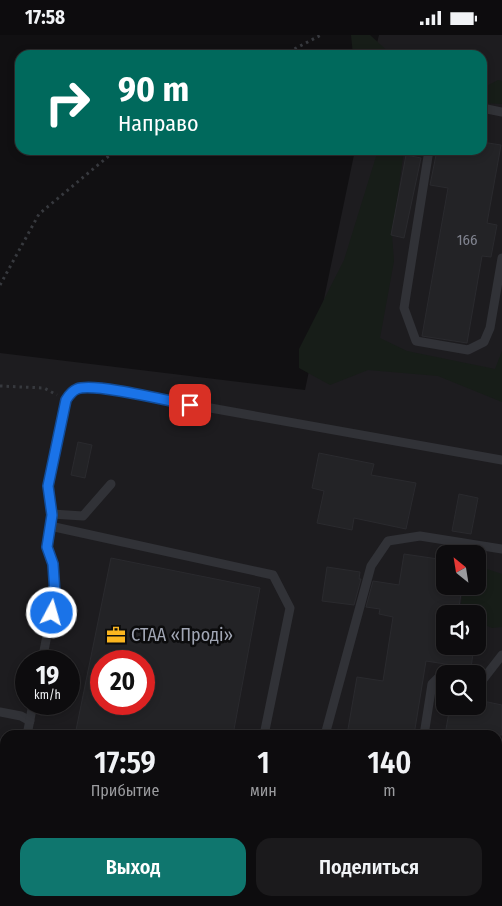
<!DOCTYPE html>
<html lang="ru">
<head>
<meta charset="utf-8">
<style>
  body { margin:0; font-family:"Fira Sans Condensed",sans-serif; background:#1b1a1c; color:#f1f3f6; height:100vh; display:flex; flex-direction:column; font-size:19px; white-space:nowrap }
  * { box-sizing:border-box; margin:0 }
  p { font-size:16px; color:#9a9b9e }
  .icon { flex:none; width:28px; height:28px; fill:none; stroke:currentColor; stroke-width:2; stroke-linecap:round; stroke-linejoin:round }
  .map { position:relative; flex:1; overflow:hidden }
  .side { position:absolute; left:0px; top:695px; width:502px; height:176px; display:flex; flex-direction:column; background:#0d0c0e; border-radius:15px 15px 0 0; box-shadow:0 2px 8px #0003,0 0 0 1px #2d2c2e }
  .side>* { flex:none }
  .banner { position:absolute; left:15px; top:15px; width:472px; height:105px; border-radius:15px; box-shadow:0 2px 8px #0003,0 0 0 1px #2d2c2e; background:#00695c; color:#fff; overflow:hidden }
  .needle { width:32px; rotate:330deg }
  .buttons { position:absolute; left:436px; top:510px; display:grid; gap:10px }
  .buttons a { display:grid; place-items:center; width:50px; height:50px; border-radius:10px; background:#0d0c0e; box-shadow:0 2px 8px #0003,0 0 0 1px #2d2c2e; font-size:25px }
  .speed { position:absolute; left:15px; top:615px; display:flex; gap:10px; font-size:25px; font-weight:700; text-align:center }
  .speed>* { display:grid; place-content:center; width:65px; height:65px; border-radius:50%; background:#0d0c0e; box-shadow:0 2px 8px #0003,0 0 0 1px #2d2c2e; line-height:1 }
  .speed small { font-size:12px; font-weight:400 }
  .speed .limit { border:8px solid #d22; background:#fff; color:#111 }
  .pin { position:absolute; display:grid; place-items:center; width:42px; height:42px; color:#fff; margin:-21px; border-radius:10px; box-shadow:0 2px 8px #0006 }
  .me { position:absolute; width:55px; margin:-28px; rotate:6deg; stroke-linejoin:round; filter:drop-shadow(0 0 4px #0008) }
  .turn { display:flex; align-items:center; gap:18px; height:105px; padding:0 20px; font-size:22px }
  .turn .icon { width:65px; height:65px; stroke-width:2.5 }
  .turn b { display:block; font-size:35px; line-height:42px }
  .eta { display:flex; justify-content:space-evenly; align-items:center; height:85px; text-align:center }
  .eta b { font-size:30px; font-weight:600; line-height:35px }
  .button { display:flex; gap:10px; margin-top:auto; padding:10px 20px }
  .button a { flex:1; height:58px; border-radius:15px; background:#0f766e; color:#fff; font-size:20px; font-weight:600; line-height:58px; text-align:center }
  .button a+a { background:#1b1a1c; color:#f1f3f6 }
  .status { display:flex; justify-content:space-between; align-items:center; height:35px; padding:0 25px; background:#0d0c0e; direction:ltr }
  .status svg { height:14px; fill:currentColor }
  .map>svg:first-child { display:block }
  .built { fill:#1d1c1f; fill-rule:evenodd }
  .green { fill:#171d18 }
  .building { fill:#232326; stroke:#2a2a2e; fill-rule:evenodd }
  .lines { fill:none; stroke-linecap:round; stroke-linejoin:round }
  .path { stroke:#37393e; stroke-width:3; stroke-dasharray:2.5 4; stroke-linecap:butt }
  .lane { stroke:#313237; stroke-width:9 }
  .route-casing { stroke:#114b97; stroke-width:12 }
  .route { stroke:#1a73e8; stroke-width:9 }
  .labels { text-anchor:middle; stroke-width:5; stroke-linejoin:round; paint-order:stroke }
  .number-label { font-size:15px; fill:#818490 }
  .poi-label { font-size:18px; fill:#a1a6b4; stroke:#0c0c0d; text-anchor:start }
</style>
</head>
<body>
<div class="status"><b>17:58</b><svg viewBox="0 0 49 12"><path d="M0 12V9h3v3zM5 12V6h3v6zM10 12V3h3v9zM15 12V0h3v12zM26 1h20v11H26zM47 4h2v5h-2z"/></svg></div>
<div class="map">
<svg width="502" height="871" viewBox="0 0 502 871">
  <rect width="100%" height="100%" fill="#111012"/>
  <path class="built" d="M379 0H502V871H0V318L305 355 355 115H482V20H374ZM445 519H478V551H445ZM445 579H478V611H445ZM26 626H69V669H26ZM101 626H144V669H101ZM445 639H478V671H445ZM5 700H498V866H5Z"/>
  <g class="green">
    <path d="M351 0H370L392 20H353Z"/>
    <path d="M498 45 502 46V69L484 68 483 53Z"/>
    <path d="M378 115H404L392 200 394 226 380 303 407 316 495 334 502 316V367L438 341 368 335 330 350 299 333V314L344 225Z"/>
    <path d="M478 531 502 539V592L492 593 478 587V579H460L463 551H478Z"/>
  </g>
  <g class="building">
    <path d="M482 107 501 110 487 188 497 190 491 222 482 221 467 308 422 301 448 153 430 150 437 115H482Z"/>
    <path d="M406 120 421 123 404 203 391 200Z"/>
    <path d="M78 407 92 410 85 443 71 440Z"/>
    <path d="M319 418 374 429 371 440 416 448 406 494 354 483 352 495 317 488 324 456 312 453Z"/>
    <path d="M459 459 478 463 471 499 452 496Z"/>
    <path d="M404 519 445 525V551H462L458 579H445V611H474L471 633 426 626 414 700H347L357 642 383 646 393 582 379 579 380 574 366 572 373 546 399 550Z"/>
    <path d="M111 523 260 553 233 700H75ZM101 626H144V669H101Z"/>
    <path d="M327 532 360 537 359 544H361L354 570 322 566Z"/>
    <path d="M478 665 502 670V700H445L450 671H478Z"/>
  </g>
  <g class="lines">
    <g class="path">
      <path d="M283 20 321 0"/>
      <path d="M0 250 39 179 116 115"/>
      <path d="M0 351 44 353 57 360"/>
    </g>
    <g class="lane">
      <path d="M482 73 502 77"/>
      <path d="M429 115 404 273 416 306 468 315 484 307 490 293 502 223"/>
      <path d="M52 479 83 481 111 449"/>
      <path d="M50 491 273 540 290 573 264 700"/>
      <path d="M42 626 55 559 53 529 47 511 52 479 48 451 66 365 76 354 93 352 502 425"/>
      <path d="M478 646 481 647 502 620"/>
      <path d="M0 677 21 681 30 686"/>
      <path d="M27 700 33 669"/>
      <path d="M325 700 371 531 388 506 420 501 502 514"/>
      <path d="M424 700 432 649 442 639 445 640"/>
      <path d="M498 815 502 816"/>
      <path d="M0 847 5 820"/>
      <path d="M437 866 439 871"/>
      <path d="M218 871 219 866"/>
      <path d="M294 871V866"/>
      <path d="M381 871 382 866"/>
      <path d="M481 871V866"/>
    </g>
  </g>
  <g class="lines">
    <g class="route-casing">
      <path id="route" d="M52 578 55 559 53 529 47 512 52 480 48 451 66 365C69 360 72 356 77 354 93 347 169 366 190 370"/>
    </g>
    <use href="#route" class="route"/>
  </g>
  <defs>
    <g id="office-bare" transform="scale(1.5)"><path d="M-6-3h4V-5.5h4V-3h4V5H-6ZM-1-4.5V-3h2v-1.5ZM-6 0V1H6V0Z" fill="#fcb61f" stroke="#0c0c0d" stroke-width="2.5" paint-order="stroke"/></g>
  </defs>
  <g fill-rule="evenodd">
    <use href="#office-bare" x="116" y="600"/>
  </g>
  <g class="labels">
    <g class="number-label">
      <text x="467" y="210">166</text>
    </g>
    <g class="poi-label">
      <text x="131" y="606">СТАА «Проді»</text>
    </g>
  </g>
</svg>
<div class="buttons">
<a><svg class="needle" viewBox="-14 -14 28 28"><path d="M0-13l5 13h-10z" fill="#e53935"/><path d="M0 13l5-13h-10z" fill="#9a9b9e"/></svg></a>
<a><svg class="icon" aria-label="sound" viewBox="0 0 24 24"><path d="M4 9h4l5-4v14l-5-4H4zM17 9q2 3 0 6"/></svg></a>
<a><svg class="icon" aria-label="search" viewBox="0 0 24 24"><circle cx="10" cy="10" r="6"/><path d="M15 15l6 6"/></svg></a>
</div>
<div class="speed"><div>19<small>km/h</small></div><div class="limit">20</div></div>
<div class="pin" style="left:190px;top:370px;background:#d93025"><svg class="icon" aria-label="arrive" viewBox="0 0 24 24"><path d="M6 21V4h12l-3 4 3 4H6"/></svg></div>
<svg class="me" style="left:52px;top:578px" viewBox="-20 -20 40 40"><circle r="17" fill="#1a73e8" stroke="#fff" stroke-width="3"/><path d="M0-11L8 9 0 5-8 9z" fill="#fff"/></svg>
<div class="banner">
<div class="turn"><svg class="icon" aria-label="right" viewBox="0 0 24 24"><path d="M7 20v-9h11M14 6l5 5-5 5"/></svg><div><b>90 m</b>Направо</div></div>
</div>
<section class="side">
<div class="eta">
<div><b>17:59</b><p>Прибытие</p></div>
<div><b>1</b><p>мин</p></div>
<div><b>140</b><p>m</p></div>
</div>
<div class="button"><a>Выход</a><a>Поделиться</a></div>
</section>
</div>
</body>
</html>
